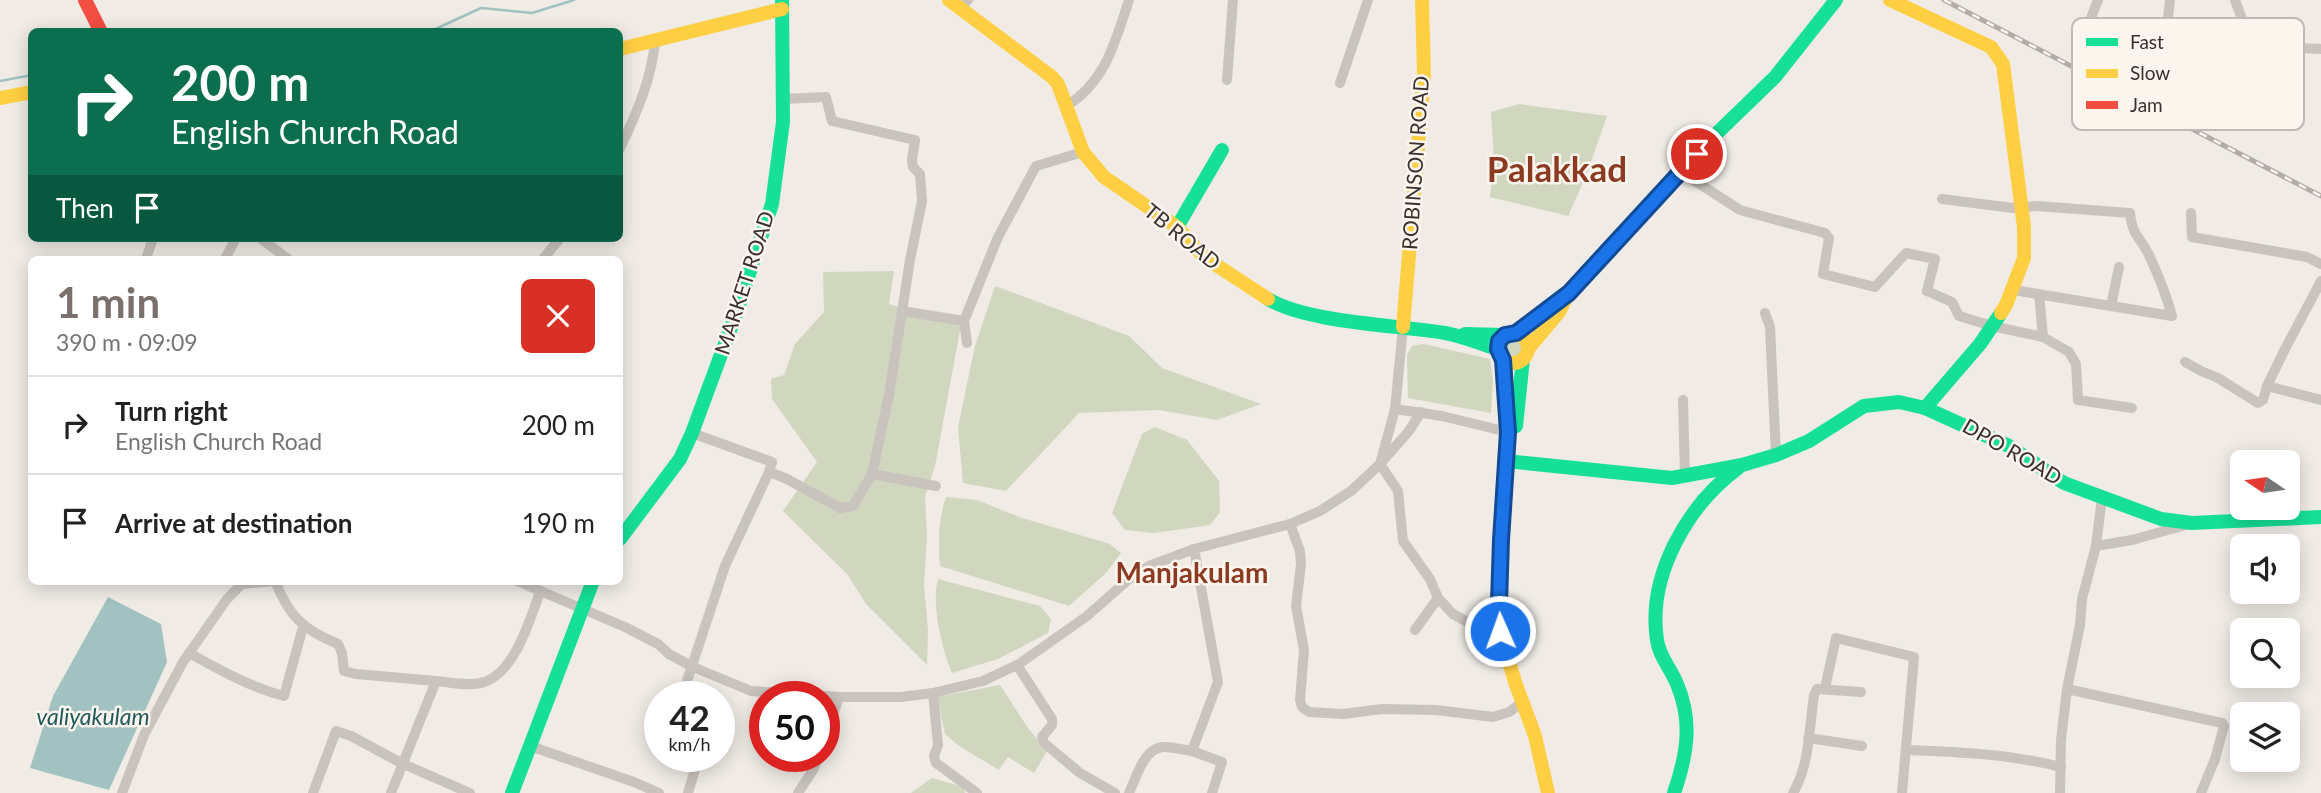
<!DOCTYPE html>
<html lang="en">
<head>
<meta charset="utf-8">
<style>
  body { margin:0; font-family:Lato,sans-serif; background:#f6f6f6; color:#222; height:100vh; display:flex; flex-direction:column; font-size:26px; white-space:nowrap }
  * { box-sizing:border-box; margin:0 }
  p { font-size:23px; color:#767676 }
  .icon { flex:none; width:38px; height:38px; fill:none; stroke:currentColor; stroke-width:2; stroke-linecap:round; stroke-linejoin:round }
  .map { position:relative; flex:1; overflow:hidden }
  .side { position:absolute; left:28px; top:256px; width:595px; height:329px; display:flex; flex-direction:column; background:#fff; border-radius:10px; box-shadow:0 4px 18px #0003 }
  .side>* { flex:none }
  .hud { position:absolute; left:28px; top:28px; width:595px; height:214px; border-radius:10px; box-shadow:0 4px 18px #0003; background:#0b6e4f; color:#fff; overflow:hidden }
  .needle { width:46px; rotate:283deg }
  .controls { position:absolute; left:2230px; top:450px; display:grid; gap:14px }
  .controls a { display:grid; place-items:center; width:70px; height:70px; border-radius:10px; background:#fff; box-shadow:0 4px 18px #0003; font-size:35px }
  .speed { position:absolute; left:644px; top:681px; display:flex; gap:14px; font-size:35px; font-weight:700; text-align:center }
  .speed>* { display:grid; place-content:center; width:91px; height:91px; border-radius:50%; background:#fff; box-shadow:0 4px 18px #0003; line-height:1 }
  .speed small { font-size:18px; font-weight:400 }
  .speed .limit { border:10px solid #d22; background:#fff; color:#111 }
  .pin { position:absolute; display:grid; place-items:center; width:60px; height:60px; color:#fff; margin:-30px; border:4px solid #fff; border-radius:50%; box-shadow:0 2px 7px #0007 }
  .me { position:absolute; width:77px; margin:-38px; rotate:358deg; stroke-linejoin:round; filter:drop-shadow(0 0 5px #0008) }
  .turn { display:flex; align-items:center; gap:24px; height:147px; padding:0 28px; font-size:32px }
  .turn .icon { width:91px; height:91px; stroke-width:2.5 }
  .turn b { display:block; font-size:49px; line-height:60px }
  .then { display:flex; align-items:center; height:66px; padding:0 28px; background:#0003; gap:14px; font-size:26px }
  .round { display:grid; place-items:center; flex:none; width:74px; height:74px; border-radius:10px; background:#f6f6f6 }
  .headline { display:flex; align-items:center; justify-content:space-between; height:119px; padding:0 28px }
  h1 { font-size:42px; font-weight:700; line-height:52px; color:#7a716c }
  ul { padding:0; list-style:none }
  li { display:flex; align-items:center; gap:21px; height:98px; padding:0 28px; border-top:2px solid #e0e0e0 }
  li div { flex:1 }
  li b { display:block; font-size:26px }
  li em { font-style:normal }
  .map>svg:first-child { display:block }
  .green { fill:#d1d6bf }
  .water { fill:#a1c2c1 }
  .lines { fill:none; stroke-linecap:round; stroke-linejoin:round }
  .stream { stroke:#a1c2c1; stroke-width:2.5 }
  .street { stroke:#c9c3be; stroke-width:10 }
  .fast { stroke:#16e098; stroke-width:14 }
  .slow { stroke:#ffcf43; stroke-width:14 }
  .jam { stroke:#f24e42; stroke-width:14 }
  .rail-casing { stroke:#b1aca8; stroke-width:5 }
  .rail { stroke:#fbf5ee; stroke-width:2.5; stroke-dasharray:8; stroke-linecap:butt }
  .route-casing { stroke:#114b97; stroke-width:18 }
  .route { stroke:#1a73e8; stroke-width:12 }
  .labels { text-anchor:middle; stroke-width:5; stroke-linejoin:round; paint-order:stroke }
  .street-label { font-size:21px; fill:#3b302b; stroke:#fbf5ee }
  .water-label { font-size:23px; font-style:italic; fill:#1f5a5e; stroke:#fbf5ee }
  .district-label { font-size:28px; font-weight:bold; fill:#8c3b22; stroke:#fbf5ee }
  .town-label { font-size:35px; font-weight:bold; fill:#8c3b22; stroke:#fbf5ee }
  .key { fill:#fbf5ee; stroke:#c1bab4; stroke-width:2 }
  .key-label { font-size:19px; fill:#3b302b }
</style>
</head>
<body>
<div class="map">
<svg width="2321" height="793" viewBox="0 0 2321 793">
  <rect width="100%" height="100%" fill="#f0ebe5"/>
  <g class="green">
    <path d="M1519 104 1607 116 1586 176 1568 216 1490 197 1494 162 1491 112Z"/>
    <path d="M894 271 889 304 961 325 935 466 925 497 927 536 924 584 928 630 927 665 866 604 847 574 783 511 817 462 772 399 771 379 784 375 795 344 824 312 823 272Z"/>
    <path d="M995 286 1129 336 1162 368 1261 404 1217 420 1159 410 1079 413 1006 491 963 483 958 427 975 346Z"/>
    <circle cx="1513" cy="348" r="9"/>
    <path d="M1424 344 1490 359 1493 381 1491 413 1408 398 1407 355 1412 346Z"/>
    <path d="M1155 427 1187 440 1219 481 1220 512 1210 525 1154 533 1125 530 1112 513 1142 434Z"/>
    <path d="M946 497 977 500 1019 517 1110 544 1121 553 1106 573 1069 606 940 566C938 542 938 520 946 497Z"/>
    <path d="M938 579 1040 606 1051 619 1048 633 998 659 952 673C942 650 931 604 938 579Z"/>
    <path d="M1000 685 1028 728 1047 751 1034 773 1008 757 999 770 959 746 945 734 937 697Z"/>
    <path d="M932 778 964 787 965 793H911Z"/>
  </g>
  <path class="water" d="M108 597 161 624 167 662 109 790 30 768 53 696Z"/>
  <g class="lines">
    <g class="stream">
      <path d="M429 32 481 8 532 13 574 0"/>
      <path d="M0 81 32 75"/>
    </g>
    <g class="street">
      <path d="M2235 0 2252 46 2321 49"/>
      <path d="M960 8 968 0"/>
      <path d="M2089 23 2098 0"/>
      <path d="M2164 53 2170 0"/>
      <path d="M1227 80 1233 0"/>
      <path d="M1340 83 1368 0"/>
      <path d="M1067 106C1106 81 1115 42 1129 0"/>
      <path d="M620 148C636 115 652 78 655 41"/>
      <path d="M1681 172 1740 210 1825 233 1829 238 1823 274 1875 287 1906 253 1935 259 1927 291 1952 302 1959 316 1992 326 2043 337"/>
      <path d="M1942 199 2013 208 2037 206 2130 213C2133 237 2138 234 2148 253 2158 274 2166 294 2172 316L2013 290"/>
      <path d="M2191 213 2192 237 2307 257 2321 264"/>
      <path d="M260 238 288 259"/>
      <path d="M146 259 153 238"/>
      <path d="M225 259 236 238"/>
      <path d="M543 259 560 238"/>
      <path d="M2039 294 2043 337 2069 352 2076 364 2078 400 2132 408"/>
      <path d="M2111 306 2119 267"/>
      <path d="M902 311 964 321"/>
      <path d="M1765 313 1770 327 1776 455"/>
      <path d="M1403 327 1395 409 1380 464 1398 491 1403 541 1430 579 1438 598 1453 614 1475 626 1500 631"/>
      <path d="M967 343 964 321 998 237 1036 166 1083 152"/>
      <path d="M2185 362 2201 371 2218 378 2258 403 2263 400 2267 386 2285 349 2321 281"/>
      <path d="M2267 386 2321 400"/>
      <path d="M1683 400 1685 476"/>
      <path d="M1395 409 1442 416 1508 432"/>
      <path d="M692 433 772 462 769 472 785 478 840 508 853 506 872 474 889 395 910 260 922 201 920 174 913 167 912 160 915 140 832 121 826 97 782 99"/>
      <path d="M872 474 936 486"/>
      <path d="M1290 524 1300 551 1301 564 1296 606 1304 650 1300 700 1302 707 1309 712 1343 714 1382 709 1436 710 1493 717 1509 712 1524 701"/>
      <path d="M2096 546 2102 498"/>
      <path d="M1194 549 1218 682 1192 751 1222 762 1212 793"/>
      <path d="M275 581C289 616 303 630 338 644L342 653 344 671 356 674 436 681"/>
      <path d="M517 581 625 627 658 644 669 654 693 667 751 691 839 697H901L933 693 983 681 1019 664 1087 616 1129 579 1149 566 1194 549 1290 524 1320 511 1351 491 1380 464 1409 431 1421 412"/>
      <path d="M1415 630 1438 598"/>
      <path d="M189 653C220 670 250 687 284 696L303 627"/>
      <path d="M1017 665 1052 719V725L1042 737 1044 743 1080 773 1115 793"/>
      <path d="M1825 688 1836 638 1914 657 1902 793"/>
      <path d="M2067 689 2222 723 2224 726 2215 759 2201 793"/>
      <path d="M933 693 938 745 934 756 936 763 977 793"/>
      <path d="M682 696 725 566 769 472"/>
      <path d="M1808 738 1862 746"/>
      <path d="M824 742 839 697"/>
      <path d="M530 746 634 782 659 793"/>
      <path d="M1907 750C1959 752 2010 754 2061 767"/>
      <path d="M122 793 144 735 183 662 227 599 242 584 275 581"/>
      <path d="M313 793 336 731 351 736 403 764 470 793"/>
      <path d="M391 793 436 681C451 683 467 686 481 683 514 676 530 619 540 592"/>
      <path d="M688 793 699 756"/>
      <path d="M798 793 813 770 819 756"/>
      <path d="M1129 793C1136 778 1144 747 1164 747 1173 747 1183 750 1192 751"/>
      <path d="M1793 793C1810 764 1809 728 1814 695L1817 689 1861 692"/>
      <path d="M2060 793 2061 740 2067 689 2080 625 2082 599 2096 546 2132 540 2186 525"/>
    </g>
    <g class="fast">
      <path d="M1177 227 1222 150"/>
      <path d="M1268 299C1308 323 1397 325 1445 333 1463 336 1481 344 1498 349"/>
      <path d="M1516 333 1569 293 1713 137 1775 77 1836 0"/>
      <path d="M1465 334 1505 335"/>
      <path d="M1925 408 1980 344 2001 313"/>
      <path d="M1516 426 1523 359"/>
      <path d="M1506 461 1672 478 1742 465 1776 455 1809 441 1864 406 1899 402 1925 408 2009 446 2064 483 2161 519 2192 523 2321 517"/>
      <path d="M620 539 680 459 692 433 736 314 772 204 783 122 782 0"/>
      <path d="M512 793 593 581"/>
      <path d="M1674 793C1687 755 1693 722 1677 684 1671 669 1659 656 1657 640 1647 575 1688 505 1738 468"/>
    </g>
    <g class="slow">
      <path d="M949 0 1052 77 1058 84 1083 152 1104 177 1177 227 1204 257 1268 299"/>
      <path d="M1890 0 1991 47 2003 64 2024 227V258L2006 305 2001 313"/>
      <path d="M620 49 782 9"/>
      <path d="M0 98 32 92"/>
      <path d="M1403 327 1424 75 1422 0"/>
      <circle cx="1513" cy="348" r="15"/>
      <path d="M1528 349 1559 312 1566 298"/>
      <path d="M1503 360 1508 432 1501 540 1500 631 1515 682 1535 736 1548 793"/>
    </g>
    <path class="jam" d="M85 0 101 32"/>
    <g class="rail-casing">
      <path id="rail" d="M1944 0 2321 196"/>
    </g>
    <use href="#rail" class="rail"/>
  </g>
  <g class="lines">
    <g class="route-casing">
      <path id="route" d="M1500 631 1499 603 1501 540 1508 432 1503 360 1498 349 1499 341 1505 335 1516 333 1569 293 1697 154"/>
    </g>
    <use href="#route" class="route"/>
  </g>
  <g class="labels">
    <g class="street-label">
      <text transform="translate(1416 163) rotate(-86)" y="7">ROBINSON ROAD</text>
      <text transform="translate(1182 237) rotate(39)" y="7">TB ROAD</text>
      <text transform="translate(745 283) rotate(-72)" y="7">MARKET ROAD</text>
      <text transform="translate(2012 452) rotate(30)" y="7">DPO ROAD</text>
    </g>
    <g class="water-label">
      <text x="93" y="725">valiyakulam</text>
    </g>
    <g class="district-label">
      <text x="1192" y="583">Manjakulam</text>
    </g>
    <g class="town-label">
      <text x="1557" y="182">Palakkad</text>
    </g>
  </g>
  <rect x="2072" y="18" width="232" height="112" rx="10" class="key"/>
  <rect x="2086" y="38" width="32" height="8" fill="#16e098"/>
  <rect x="2086" y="69" width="32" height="9" fill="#ffcf43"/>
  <rect x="2086" y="101" width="32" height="8" fill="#f24e42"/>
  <g class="key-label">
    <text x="2130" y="49">Fast</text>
    <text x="2130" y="80">Slow</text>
    <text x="2130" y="112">Jam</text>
  </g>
</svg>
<div class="controls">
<a><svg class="needle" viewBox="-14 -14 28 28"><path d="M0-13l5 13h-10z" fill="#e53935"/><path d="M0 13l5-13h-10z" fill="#767676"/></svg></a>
<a><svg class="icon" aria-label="sound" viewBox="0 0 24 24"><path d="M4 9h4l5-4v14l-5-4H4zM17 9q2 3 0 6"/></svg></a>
<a><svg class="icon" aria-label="search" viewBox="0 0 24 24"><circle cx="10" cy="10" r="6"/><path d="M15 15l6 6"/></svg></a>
<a><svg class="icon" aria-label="layers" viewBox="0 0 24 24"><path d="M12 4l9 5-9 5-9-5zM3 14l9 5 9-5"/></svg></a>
</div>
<div class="speed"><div>42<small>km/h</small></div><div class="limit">50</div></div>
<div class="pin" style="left:1697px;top:154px;background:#d93025"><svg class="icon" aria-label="arrive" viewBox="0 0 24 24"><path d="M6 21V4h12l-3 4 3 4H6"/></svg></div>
<svg class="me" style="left:1500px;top:631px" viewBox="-20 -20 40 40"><circle r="17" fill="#1a73e8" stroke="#fff" stroke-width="3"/><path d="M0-11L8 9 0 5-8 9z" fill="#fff"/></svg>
<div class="hud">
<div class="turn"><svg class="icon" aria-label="right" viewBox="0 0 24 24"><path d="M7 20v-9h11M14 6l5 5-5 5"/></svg><div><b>200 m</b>English Church Road</div></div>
<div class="then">Then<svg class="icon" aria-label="arrive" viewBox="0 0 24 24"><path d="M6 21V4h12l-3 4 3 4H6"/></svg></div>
</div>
<section class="side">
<div class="headline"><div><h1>1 min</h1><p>390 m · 09:09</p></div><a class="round" style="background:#d93025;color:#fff"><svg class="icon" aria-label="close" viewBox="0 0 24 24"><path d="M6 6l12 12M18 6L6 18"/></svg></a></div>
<ul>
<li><svg class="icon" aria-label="right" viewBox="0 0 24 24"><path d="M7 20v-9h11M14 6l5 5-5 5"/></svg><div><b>Turn right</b><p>English Church Road</p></div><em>200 m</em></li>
<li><svg class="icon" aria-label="arrive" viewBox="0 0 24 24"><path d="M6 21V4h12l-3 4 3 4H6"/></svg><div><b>Arrive at destination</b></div><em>190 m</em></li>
</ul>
</section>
</div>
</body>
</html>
